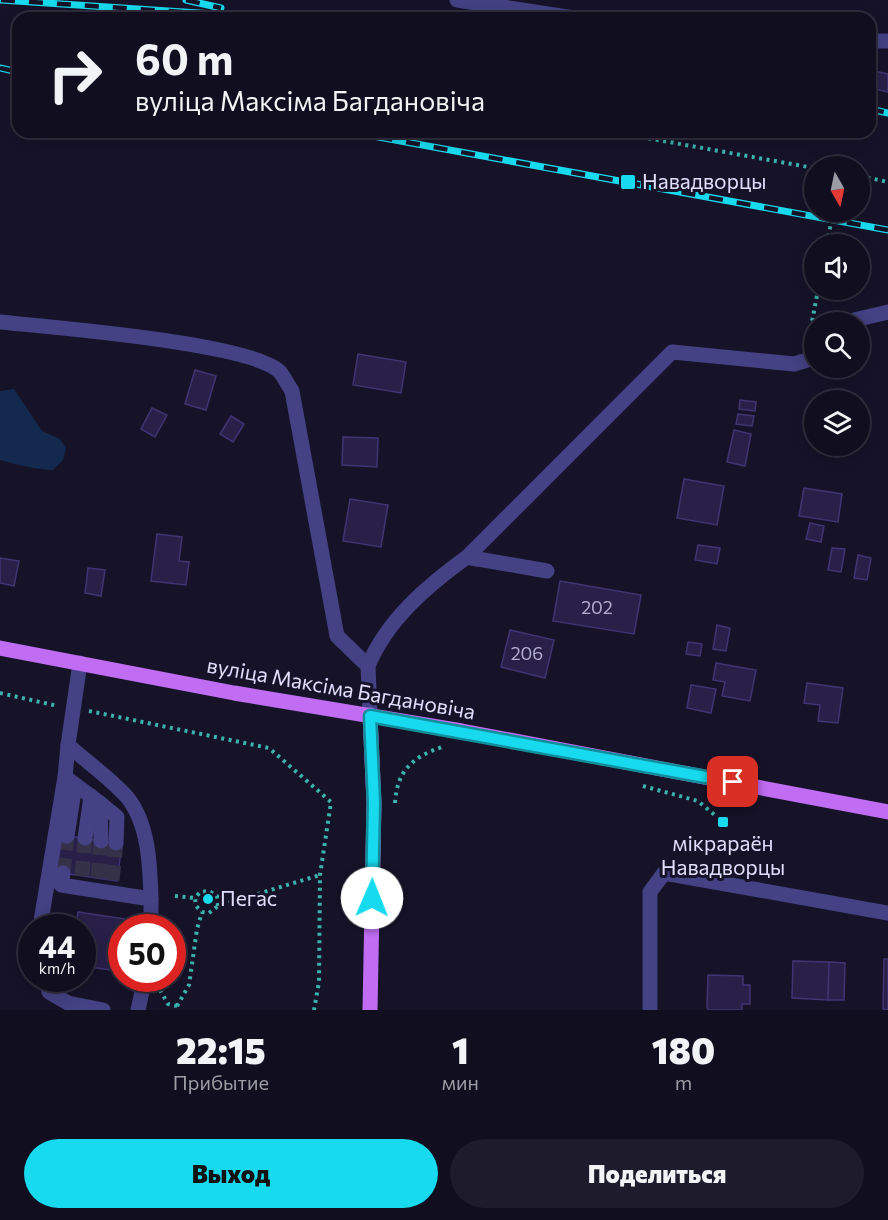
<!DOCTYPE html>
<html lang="ru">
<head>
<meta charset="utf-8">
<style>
  body { margin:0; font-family:Commissioner,sans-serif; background:#1e1c2c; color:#f1f3f6; height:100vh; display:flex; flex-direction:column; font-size:22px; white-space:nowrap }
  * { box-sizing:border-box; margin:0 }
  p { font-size:20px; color:#9c9ca4 }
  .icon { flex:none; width:33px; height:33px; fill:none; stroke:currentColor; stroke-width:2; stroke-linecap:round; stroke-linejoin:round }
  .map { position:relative; height:1010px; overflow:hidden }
  .panel { display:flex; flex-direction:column; background:#100e1f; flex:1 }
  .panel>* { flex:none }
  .hud { position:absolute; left:12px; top:12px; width:864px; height:126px; border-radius:18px; box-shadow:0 3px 15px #0003,0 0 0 2px #302e3d; background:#100e1f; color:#f1f3f6; overflow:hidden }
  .needle { width:39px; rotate:171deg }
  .buttons { position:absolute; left:804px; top:156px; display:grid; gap:12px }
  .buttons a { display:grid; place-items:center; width:66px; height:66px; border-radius:50%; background:#100e1f; box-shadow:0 3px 15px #0003,0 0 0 2px #302e3d; font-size:30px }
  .speed { position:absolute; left:18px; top:914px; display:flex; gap:12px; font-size:30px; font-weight:700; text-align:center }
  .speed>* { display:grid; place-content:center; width:78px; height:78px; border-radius:50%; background:#100e1f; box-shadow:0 3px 15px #0003,0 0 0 2px #302e3d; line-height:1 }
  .speed small { font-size:15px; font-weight:400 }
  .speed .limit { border:9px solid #d22; background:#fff; color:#111 }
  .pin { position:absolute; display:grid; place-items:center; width:51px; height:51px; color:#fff; margin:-26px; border-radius:12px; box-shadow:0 3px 9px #0006 }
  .me { position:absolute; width:66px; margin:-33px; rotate:1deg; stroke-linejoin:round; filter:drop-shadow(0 0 4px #0008) }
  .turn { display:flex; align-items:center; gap:21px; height:126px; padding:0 24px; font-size:27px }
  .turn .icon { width:78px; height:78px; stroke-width:2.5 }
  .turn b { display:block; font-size:42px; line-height:51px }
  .eta { display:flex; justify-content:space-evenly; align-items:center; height:102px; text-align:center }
  .eta b { font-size:36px; font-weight:800; line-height:42px }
  .button { display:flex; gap:12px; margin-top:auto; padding:12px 24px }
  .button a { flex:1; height:69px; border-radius:36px; background:#18daee; color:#111; font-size:24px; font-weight:800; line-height:69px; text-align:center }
  .button a+a { background:#1e1c2c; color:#f1f3f6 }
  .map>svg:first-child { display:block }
  .water { fill:#13294d }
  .building { fill:#282049; stroke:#403473; stroke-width:1.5 }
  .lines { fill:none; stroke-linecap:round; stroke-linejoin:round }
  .minor-tunnel { stroke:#343149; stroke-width:15; stroke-dasharray:15 8; stroke-linecap:butt }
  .path { stroke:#3ab4ab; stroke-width:4; stroke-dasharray:3 4.5; stroke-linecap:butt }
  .minor { stroke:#444184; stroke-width:15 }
  .major { stroke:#c06df4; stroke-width:15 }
  .rail-casing { stroke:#18daee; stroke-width:7 }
  .rail { stroke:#161329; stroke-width:4.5; stroke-dasharray:14; stroke-linecap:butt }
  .route-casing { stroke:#108e9b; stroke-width:15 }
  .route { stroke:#18daee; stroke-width:10 }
  .poi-dot { fill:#18daee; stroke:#161329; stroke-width:2 }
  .labels { text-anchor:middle; stroke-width:6; stroke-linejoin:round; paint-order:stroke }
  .number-label { font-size:18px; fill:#b3aecf }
  .poi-label { font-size:21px; fill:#e1ddfc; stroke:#161329; text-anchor:start }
  .street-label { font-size:21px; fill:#e1ddfc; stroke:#161329 }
</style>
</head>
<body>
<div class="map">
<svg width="888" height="1010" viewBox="0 0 888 1010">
  <rect width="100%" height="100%" fill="#161329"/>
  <path class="water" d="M14 389 42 431 60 439 66 448 63 460 53 470C39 470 14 464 0 460V391Z"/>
  <g class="building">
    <path d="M870 70 888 74V92L870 88Z"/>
    <path d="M358 354 406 362 401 393 353 385Z"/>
    <path d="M195 370 216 376 206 410 185 404Z"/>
    <path d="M740 400 756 402 755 411 739 409Z"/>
    <path d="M152 408 167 415 155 437 141 429Z"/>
    <path d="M738 414 754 416 752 426 736 424Z"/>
    <path d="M231 416 244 424 233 442 220 434Z"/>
    <path d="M734 430 751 434 745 466 727 462Z"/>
    <path d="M343 437 378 438 377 467 342 465Z"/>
    <path d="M684 479 724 486 717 525 677 518Z"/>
    <path d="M804 488 842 494 838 522 799 516Z"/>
    <path d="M350 499 388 505 381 547 343 541Z"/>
    <path d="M810 523 824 526 821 542 806 539Z"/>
    <path d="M157 534 182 537 179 561 189 562 186 585 151 581Z"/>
    <path d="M698 545 720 548 717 564 695 560Z"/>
    <path d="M832 548 845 549 841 572 828 570Z"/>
    <path d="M858 555 871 558 867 580 854 578Z"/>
    <path d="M0 558 19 561 14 586 0 583Z"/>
    <path d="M88 568 105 570 101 596 85 593Z"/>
    <path d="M560 581 641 595 634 634 553 621Z"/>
    <path d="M717 625 730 628 726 651 713 649Z"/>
    <path d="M510 630 554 640 545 678 501 667Z"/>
    <path d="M688 642 702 644 700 656 686 654Z"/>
    <path d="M716 663 756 670 750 701 722 696 725 682 713 680Z"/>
    <path d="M807 683 843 688 838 723 818 721 820 705 804 703Z"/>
    <path d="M691 685 716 689 711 713 687 708Z"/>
    <path d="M62 835 122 844 117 881 56 872Z"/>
    <path d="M78 912 126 919 124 927H122L118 971 82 966V927H76Z"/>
    <path d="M884 959H888V1010L883 1009Z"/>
    <path d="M793 961 829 962 828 1000 792 998Z"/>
    <path d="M829 962 845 963 844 1000H828Z"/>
    <path d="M708 975 743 976V985H750V1004H742V1010H709L707 1008Z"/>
  </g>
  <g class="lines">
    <g class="minor-tunnel">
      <path d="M63 873 67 836"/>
      <path d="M82 876 85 838"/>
      <path d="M98 878 101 841"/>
      <path d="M112 880 116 843"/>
    </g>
    <g class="path">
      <path d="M641 137 814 168"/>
      <path d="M860 176 888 182"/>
      <path d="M827 244 833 212"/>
      <path d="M808 343 818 290"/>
      <path d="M0 693 58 706"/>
      <path d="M89 711 269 748 331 802 320 875 319 982 314 1010"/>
      <path d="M643 786 698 801 723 822"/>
      <path d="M395 803C397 770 413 757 442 747"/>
      <path d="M175 896 195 898"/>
      <path d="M218 906 217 896 209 891 200 892 195 898 196 906 202 912 209 913 218 906 320 875"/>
      <path d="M160 990 168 1004 177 1006 176 1010"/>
      <path d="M177 1006 189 985 197 929 202 912"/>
    </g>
    <g class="minor">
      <path d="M457 0 574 18"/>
      <path d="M870 41H888"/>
      <path d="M0 322C48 327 252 343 280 372 284 377 288 385 292 391L337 636 368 666 370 715"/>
      <path d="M853 322 854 320 888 312"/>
      <path d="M547 571 467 557 672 352 794 364 814 358"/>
      <path d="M80 663 68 745C87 762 110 778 127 797 149 824 150 866 151 899"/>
      <path d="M368 666C387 620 427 586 467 557L476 559"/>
      <path d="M65 777 100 803 101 841"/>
      <path d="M100 803 117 817 116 843"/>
      <path d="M67 836 75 785"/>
      <path d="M85 838 91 796"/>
      <path d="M63 873 61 885 151 899V927"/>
      <path d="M40 927 65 777 68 745"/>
      <path d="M46 978 49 992 68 1003 103 1010"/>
      <path d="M138 1010 145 978"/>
      <path d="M650 1010V892L664 873 888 913"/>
    </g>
    <g class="major">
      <path d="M0 648 234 693 462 731 888 812"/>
      <path d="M370 1010 374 803 370 715"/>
    </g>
    <g class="rail-casing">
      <g id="rail">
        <path d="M1 0 274 18"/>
        <path d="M186 0 221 8"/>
        <path d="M0 68 18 72"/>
        <path d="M870 109 888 113"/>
        <path d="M351 132 888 230"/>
      </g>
    </g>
    <use href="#rail" class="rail"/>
  </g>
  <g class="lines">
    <g class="route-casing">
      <path id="route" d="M372 898 374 802 370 716 733 782"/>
    </g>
    <use href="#route" class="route"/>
  </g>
  <g class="poi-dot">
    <rect x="620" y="174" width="16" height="16" rx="3"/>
    <rect x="717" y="816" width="12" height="12" rx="3"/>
    <circle cx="208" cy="899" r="6"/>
  </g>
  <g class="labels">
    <g class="number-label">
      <text x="597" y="614">202</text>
      <text x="527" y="660">206</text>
    </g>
    <g class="poi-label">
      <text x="642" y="189">Навадворцы</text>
      <text x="723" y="851" text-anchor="middle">мікрараён<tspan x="723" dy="24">Навадворцы</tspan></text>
      <text x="220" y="906">Пегас</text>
    </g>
    <g class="street-label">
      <text transform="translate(341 689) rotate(10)" y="7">вуліца Максіма Багдановіча</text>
    </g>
  </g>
</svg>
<div class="buttons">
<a><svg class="needle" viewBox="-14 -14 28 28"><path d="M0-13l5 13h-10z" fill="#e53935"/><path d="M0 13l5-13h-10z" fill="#9c9ca4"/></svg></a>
<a><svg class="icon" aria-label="sound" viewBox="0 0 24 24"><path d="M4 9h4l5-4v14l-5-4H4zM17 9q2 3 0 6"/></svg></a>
<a><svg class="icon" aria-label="search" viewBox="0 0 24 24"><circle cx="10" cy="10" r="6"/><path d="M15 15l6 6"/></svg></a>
<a><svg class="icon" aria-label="layers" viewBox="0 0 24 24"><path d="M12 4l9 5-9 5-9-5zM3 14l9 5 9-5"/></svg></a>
</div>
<div class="speed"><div>44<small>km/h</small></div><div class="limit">50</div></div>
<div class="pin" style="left:733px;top:782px;background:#d93025"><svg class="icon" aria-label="arrive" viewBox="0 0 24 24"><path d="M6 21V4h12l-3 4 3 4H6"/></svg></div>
<svg class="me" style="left:372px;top:898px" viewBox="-20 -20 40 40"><circle r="19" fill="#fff"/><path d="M0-13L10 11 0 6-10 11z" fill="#18daee"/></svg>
<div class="hud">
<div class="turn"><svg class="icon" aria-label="right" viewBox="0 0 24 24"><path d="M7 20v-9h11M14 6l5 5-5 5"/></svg><div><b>60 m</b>вуліца Максіма Багдановіча</div></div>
</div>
</div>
<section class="panel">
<div class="eta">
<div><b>22:15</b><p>Прибытие</p></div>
<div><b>1</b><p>мин</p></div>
<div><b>180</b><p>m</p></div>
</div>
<div class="button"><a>Выход</a><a>Поделиться</a></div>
</section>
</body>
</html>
